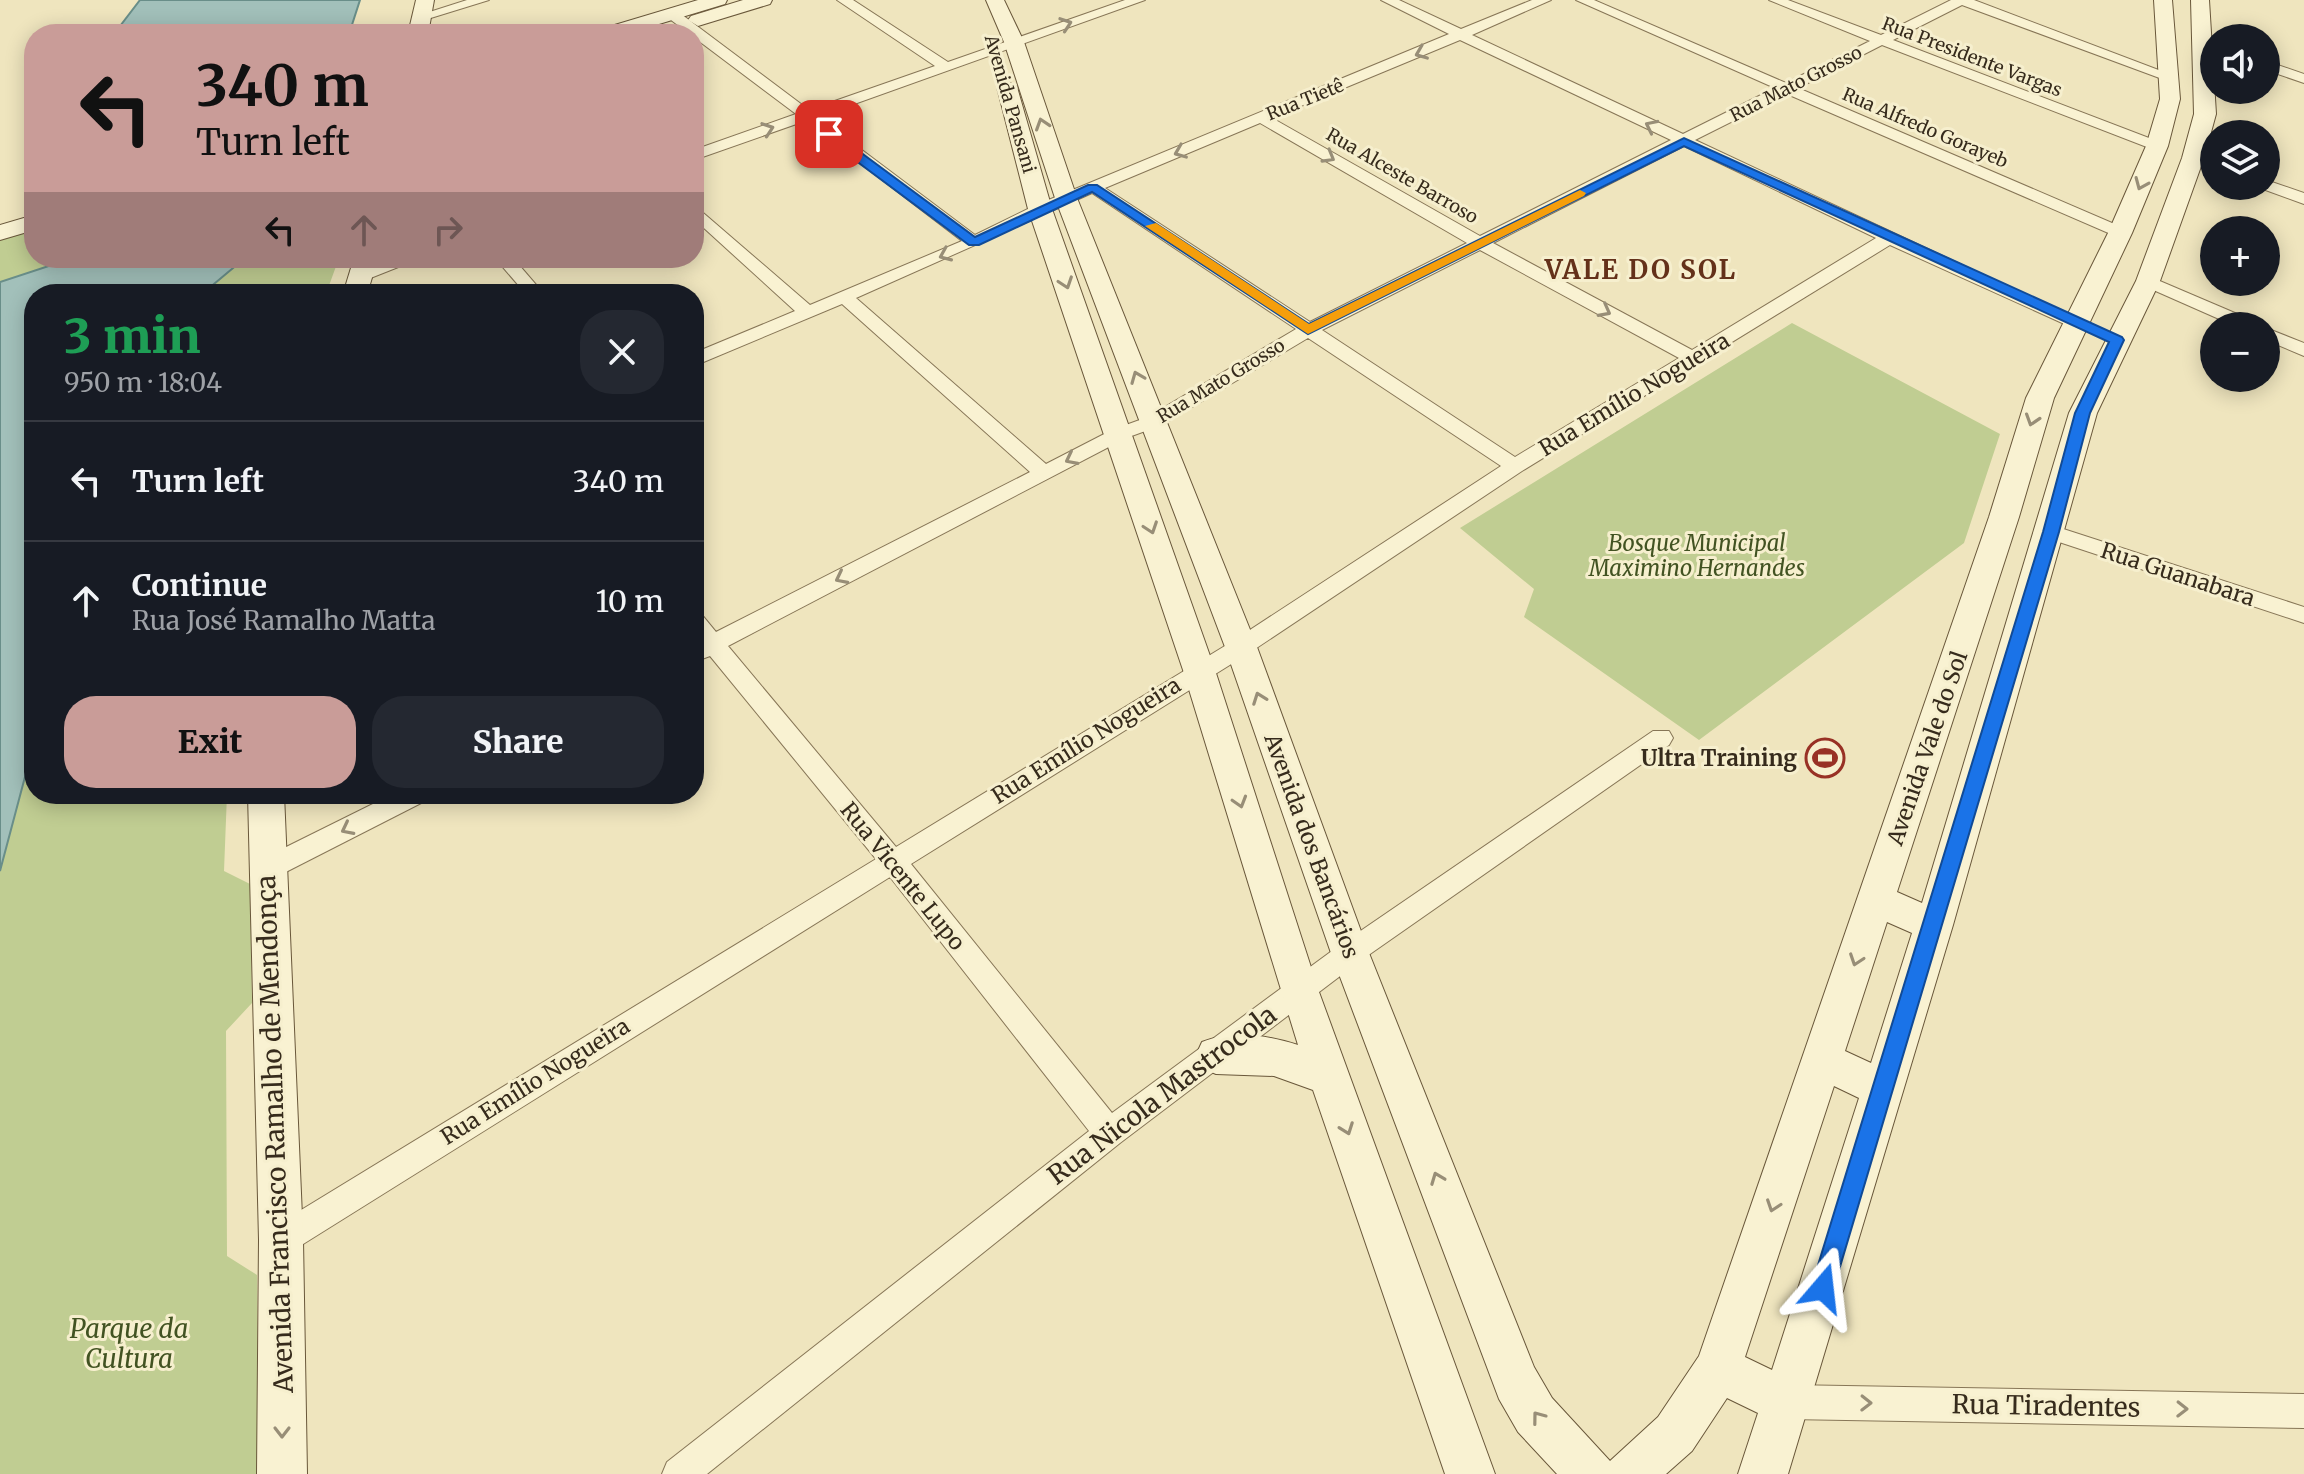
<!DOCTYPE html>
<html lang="en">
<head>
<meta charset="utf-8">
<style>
  body { margin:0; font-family:Merriweather,serif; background:#242831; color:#f1f3f6; height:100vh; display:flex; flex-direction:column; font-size:30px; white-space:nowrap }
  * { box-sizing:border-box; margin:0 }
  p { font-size:26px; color:#9ea1a6 }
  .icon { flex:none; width:44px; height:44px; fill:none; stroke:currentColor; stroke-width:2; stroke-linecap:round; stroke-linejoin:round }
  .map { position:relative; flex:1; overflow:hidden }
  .details { position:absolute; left:24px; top:284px; width:680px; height:520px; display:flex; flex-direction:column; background:#171b24; border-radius:32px; box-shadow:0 4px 20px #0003 }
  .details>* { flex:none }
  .hud { position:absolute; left:24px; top:24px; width:680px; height:244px; border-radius:32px; box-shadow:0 4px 20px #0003; background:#c99c98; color:#111; overflow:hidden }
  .controls { position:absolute; left:2200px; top:24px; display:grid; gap:16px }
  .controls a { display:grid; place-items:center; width:80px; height:80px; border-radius:50%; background:#171b24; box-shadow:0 4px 20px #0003; font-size:40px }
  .pin { position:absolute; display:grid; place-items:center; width:68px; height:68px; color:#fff; margin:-34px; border-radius:16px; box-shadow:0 4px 12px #0006 }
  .me { position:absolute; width:88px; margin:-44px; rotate:17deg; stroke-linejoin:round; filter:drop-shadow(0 0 6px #0008) }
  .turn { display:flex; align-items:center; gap:28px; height:168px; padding:0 40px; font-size:36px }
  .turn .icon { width:104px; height:104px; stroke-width:2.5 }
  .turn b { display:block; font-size:56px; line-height:68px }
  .lanes { display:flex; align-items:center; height:76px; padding:0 40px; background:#0003; justify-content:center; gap:40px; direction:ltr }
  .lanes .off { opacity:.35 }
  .round { display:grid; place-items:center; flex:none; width:84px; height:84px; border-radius:32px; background:#242831 }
  .head { display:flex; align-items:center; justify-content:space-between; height:136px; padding:0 40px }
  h1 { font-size:48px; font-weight:800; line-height:60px; color:#1e9e55 }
  .primary-button { display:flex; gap:16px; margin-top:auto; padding:16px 40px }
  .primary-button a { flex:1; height:92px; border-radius:32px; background:#c99c98; color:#111; font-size:32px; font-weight:800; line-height:92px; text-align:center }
  .primary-button a+a { background:#242831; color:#f1f3f6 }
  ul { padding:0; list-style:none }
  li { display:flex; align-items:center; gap:24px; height:120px; padding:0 40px; border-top:2px solid #363941 }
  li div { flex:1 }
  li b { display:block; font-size:30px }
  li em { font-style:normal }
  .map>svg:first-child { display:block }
  .green { fill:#c0cd92 }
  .water { fill:#a2c0ba; stroke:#698e89; stroke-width:2 }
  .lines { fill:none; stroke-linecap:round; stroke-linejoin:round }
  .street-casing { stroke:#877657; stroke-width:2 }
  .secondary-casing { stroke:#69573a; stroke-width:2 }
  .street { fill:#f9f2d2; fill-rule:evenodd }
  .secondary { fill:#f9f2d2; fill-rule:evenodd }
  .oneway { stroke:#988e77 }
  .route { fill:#1a73e8; stroke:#114b97; stroke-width:2 }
  .slow { fill:#f59e0b }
  .labels { text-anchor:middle; stroke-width:6; stroke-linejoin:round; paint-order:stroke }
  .far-street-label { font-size:18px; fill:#362b1c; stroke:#f6efce }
  .street-label { font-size:22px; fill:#362b1c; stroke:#f6efce }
  .park-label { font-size:22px; font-style:italic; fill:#425322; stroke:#f6efce }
  .poi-label { font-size:22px; font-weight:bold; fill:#362b1c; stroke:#f6efce; text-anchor:end }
  .far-district-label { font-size:26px; font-weight:bold; letter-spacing:2px; fill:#64311a; stroke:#f6efce }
  .near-street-label { font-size:26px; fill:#362b1c; stroke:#f6efce }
  .near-park-label { font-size:26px; font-style:italic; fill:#425322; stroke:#f6efce }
</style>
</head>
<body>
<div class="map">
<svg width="2304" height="1474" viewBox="0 0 2304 1474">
  <rect width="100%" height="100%" fill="#efe5be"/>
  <g class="green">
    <path d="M34 226V258H339L326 294H34V794H227L224 871 250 884 252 1003 226 1031 227 1256 257 1275 258 1474H0V236Z"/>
    <path d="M1792 323 2000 434 1964 543 1699 740 1524 617 1534 589 1460 528Z"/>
  </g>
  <g class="water">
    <path d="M140 0H360L349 34H114Z"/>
    <path d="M73 258H245L202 294H34V743L0 871V282Z"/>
  </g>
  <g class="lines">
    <g class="street-casing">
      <g id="street">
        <path d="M467 0H489L421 21 414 17Z"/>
        <path d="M837 0H853L948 62 1125 0H1145L818 117 975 235 1034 206 1449 34 1381 0H1399L1461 29 1532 0H1551L1472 35 1683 134 1775 88 1576 0H1594L1786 83 1870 41 1769 0H1788L1881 35 1951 0H1974L2177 77 2165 80 1962 5 1893 40 2162 143V149H2152L1882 45 1798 88 2126 229 2128 233 2120 238 1787 94 1695 140 2086 323 2083 327H2071L1890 245 1522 471 1249 653 911 864 1112 1113 1340 945 1653 731H1669L1673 738 1669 745 1360 961 1120 1143 707 1474H662L667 1462 1089 1131 890 877 292 1251 281 1256 270 1251 265 1240 270 1229 876 859 710 656 694 662V644L698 642 694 636V613L702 615 716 632 1030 472 842 304 694 366V353L795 311 694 219V205L810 305 962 241 805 121 694 160V150L796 114 667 17V11H677L809 110 935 66ZM1460 40 1671 140 1480 236 1272 118ZM1260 123 1467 243 1310 322 1105 188ZM1684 146 1876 238 1692 350 1493 243ZM1092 193 1296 329 1148 417 1112 430 1046 464 856 298ZM1480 250 1679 358 1515 457 1322 330ZM1308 338 1501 466 1233 641 896 847 728 646 1126 438 1162 425Z"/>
        <path d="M2266 61 2304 74V83L2266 70Z"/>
        <path d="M2193 153 2214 161V171L2187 161 2185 158Z"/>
        <path d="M2266 180 2304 193V204L2260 188 2259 186H2266Z"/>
        <path d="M395 258H421L368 279H356L353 275Z"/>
        <path d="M495 258H513L544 294H526Z"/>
        <path d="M2148 276 2256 322 2259 326H2235L2142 285 2139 281Z"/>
        <path d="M2266 328 2304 343V356L2266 340Z"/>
        <path d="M2051 525 2304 607V623L2044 537 2040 532 2044 527Z"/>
        <path d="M393 794H428L425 801 276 877 267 880 258 877 254 869 258 861Z"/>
        <path d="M1788 1385 2304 1394V1428L1788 1419 1776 1414 1771 1402 1776 1390Z"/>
      </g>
    </g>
    <g class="secondary-casing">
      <g id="secondary">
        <path d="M416 0H434L428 34H408Z"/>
        <path d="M698 0H727L725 4 626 34H595L598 30Z"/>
        <path d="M743 0H772L770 4 698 26 688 20 691 16Z"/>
        <path d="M986 0H1004L1024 42 1077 198 1257 647 1369 953 1534 1367 1552 1398 1610 1461 1658 1417 1699 1356 1989 517 2026 398 2108 233 2146 146 2160 99 2154 0H2172L2180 99 2168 146 2132 233 2054 398 2019 517 1897 892 1922 903 2069 413 2136 281 2182 158 2194 114 2191 0H2209L2216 114 2204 158 2160 281 2097 413 1953 925 1788 1474H1738L1758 1413 1727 1398 1692 1451 1666 1474H1557L1518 1432 1499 1399 1331 953 1225 647 1055 198 1004 42ZM1887 922 1912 933 1871 1063 1845 1051ZM1834 1086 1859 1098 1772 1370 1745 1357Z"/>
        <path d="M1007 81 1017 87 1052 209 1215 670 1319 992 1495 1474H1445L1313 1090 1274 1076 1216 1074 1202 1068 1196 1055 1202 1042C1232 1030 1267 1035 1298 1045L1183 670 1028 209 997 87Z"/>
        <path d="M34 215V230L0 240V225Z"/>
        <path d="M354 258H378L367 294H343Z"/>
        <path d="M248 794H284L303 1240 307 1474H257L259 1240Z"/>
      </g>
    </g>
    <use href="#street" class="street"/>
    <use href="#secondary" class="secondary"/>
  </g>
  <defs><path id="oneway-chevron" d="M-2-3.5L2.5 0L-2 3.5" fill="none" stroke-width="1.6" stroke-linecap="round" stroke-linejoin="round" transform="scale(2)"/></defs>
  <g class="oneway">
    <use href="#oneway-chevron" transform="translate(1066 24) rotate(-19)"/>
    <use href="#oneway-chevron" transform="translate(1421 53) rotate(158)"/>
    <use href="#oneway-chevron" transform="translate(1042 124) rotate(-108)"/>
    <use href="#oneway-chevron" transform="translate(1651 126) rotate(-154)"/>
    <use href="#oneway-chevron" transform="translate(768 129) rotate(-19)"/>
    <use href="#oneway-chevron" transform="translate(1180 152) rotate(158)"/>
    <use href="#oneway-chevron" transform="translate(1329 157) rotate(30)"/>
    <use href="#oneway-chevron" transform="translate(2141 184) rotate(113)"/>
    <use href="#oneway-chevron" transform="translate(945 255) rotate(157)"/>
    <use href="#oneway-chevron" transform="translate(1066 283) rotate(71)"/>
    <use href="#oneway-chevron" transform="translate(1605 311) rotate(28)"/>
    <use href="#oneway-chevron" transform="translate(1137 377) rotate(-112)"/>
    <use href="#oneway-chevron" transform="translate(2032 420) rotate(108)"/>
    <use href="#oneway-chevron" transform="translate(1071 459) rotate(153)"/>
    <use href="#oneway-chevron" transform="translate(1151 528) rotate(71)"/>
    <use href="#oneway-chevron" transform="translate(841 578) rotate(153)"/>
    <use href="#oneway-chevron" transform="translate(1259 698) rotate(-110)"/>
    <use href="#oneway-chevron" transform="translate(1240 802) rotate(73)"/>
    <use href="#oneway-chevron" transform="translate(347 829) rotate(153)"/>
    <use href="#oneway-chevron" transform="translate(1856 960) rotate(109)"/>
    <use href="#oneway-chevron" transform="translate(1347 1129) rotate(70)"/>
    <use href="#oneway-chevron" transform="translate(1437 1178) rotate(-111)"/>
    <use href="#oneway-chevron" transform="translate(1773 1206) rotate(109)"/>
    <use href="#oneway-chevron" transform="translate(1866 1403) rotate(1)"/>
    <use href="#oneway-chevron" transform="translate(2182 1409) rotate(1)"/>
    <use href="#oneway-chevron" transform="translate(1538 1417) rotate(-127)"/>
    <use href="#oneway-chevron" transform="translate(282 1432) rotate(90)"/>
  </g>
  <path class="route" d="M824 132H833L975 237 1088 185H1097L1309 324 1684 138 2122 337 2124 340 2090 413 2059 532 1831 1297 1823 1300 1814 1297 1811 1288 2043 532 2075 413 2109 342 1684 146 1308 334 1092 192 979 245H969L824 137Z"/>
  <path class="slow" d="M1580 190 1586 193 1584 196 1308 334 1145 226 1156 223 1309 324Z"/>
  <defs>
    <g id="stadium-ring" transform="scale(2)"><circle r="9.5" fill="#f6efce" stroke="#983125" stroke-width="1.5"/><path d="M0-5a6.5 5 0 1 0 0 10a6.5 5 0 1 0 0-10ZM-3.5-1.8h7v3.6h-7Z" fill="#983125"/></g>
  </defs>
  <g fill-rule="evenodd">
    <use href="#stadium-ring" x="1825" y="758"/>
  </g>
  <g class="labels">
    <g class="far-street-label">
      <text transform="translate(1972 57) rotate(21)" y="6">Rua Presidente Vargas</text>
      <text transform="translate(1796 84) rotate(-27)" y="6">Rua Mato Grosso</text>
      <text transform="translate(1305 100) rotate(-22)" y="6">Rua Tietê</text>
      <text transform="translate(1010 104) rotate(74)" y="6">Avenida Pansani</text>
      <text transform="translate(1925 128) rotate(23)" y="6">Rua Alfredo Gorayeb</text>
      <text transform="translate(1402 176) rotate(30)" y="6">Rua Alceste Barroso</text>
      <text transform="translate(1221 381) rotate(-31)" y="6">Rua Mato Grosso</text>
    </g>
    <g class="street-label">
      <text transform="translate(1634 394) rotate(-31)" y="8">Rua Emílio Nogueira</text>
      <text transform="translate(2178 574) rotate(18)" y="8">Rua Guanabara</text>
      <text transform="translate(1086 740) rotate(-32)" y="8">Rua Emílio Nogueira</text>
      <text transform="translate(1927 748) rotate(-71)" y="8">Avenida Vale do Sol</text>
      <text transform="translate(1312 846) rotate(70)" y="8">Avenida dos Bancários</text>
      <text transform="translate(903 876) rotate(51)" y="8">Rua Vicente Lupo</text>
      <text transform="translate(535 1081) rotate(-32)" y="8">Rua Emílio Nogueira</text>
    </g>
    <g class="park-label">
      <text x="1697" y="551">Bosque Municipal<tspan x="1697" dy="25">Maximino Hernandes</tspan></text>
    </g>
    <g class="poi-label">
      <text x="1797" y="766">Ultra Training</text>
    </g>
    <g class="far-district-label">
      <text x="1641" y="279">VALE DO SOL</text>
    </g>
    <g class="near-street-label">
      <text transform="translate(1162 1095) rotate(-37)" y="9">Rua Nicola Mastrocola</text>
      <text transform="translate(275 1134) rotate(-92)" y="9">Avenida Francisco Ramalho de Mendonça</text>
      <text transform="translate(2046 1406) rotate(1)" y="9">Rua Tiradentes</text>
    </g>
    <g class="near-park-label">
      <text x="129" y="1338">Parque da<tspan x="129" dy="30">Cultura</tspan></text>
    </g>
  </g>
</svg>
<div class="controls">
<a><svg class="icon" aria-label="sound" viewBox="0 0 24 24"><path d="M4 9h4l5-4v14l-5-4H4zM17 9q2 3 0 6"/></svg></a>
<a><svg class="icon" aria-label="layers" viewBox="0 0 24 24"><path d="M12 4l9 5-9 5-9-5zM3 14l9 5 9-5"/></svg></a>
<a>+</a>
<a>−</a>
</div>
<div class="pin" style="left:829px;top:134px;background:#d93025"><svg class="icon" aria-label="arrive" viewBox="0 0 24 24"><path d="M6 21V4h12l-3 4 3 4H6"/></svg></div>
<svg class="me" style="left:1823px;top:1288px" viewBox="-20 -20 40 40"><path d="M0-17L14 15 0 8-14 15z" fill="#1a73e8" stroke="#fff" stroke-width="4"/></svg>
<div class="hud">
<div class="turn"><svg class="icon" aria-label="left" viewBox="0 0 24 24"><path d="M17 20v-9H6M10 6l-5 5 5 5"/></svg><div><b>340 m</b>Turn left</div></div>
<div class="lanes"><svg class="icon" aria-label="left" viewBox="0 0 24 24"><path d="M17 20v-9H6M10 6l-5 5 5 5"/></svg><svg class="icon off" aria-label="ahead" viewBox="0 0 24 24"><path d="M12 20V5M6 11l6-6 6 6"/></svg><svg class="icon off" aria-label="right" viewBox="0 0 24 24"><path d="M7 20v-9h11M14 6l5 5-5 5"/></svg></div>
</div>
<section class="details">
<div class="head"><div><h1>3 min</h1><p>950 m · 18:04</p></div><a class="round"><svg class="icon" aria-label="close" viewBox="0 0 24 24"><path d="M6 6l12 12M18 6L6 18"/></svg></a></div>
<ul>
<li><svg class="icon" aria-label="left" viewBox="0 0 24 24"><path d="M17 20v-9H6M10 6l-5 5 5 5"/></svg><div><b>Turn left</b></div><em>340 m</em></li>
<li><svg class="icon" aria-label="ahead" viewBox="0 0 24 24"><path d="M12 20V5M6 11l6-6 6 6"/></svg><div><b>Continue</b><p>Rua José Ramalho Matta</p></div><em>10 m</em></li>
</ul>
<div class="primary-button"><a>Exit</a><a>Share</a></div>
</section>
</div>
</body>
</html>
